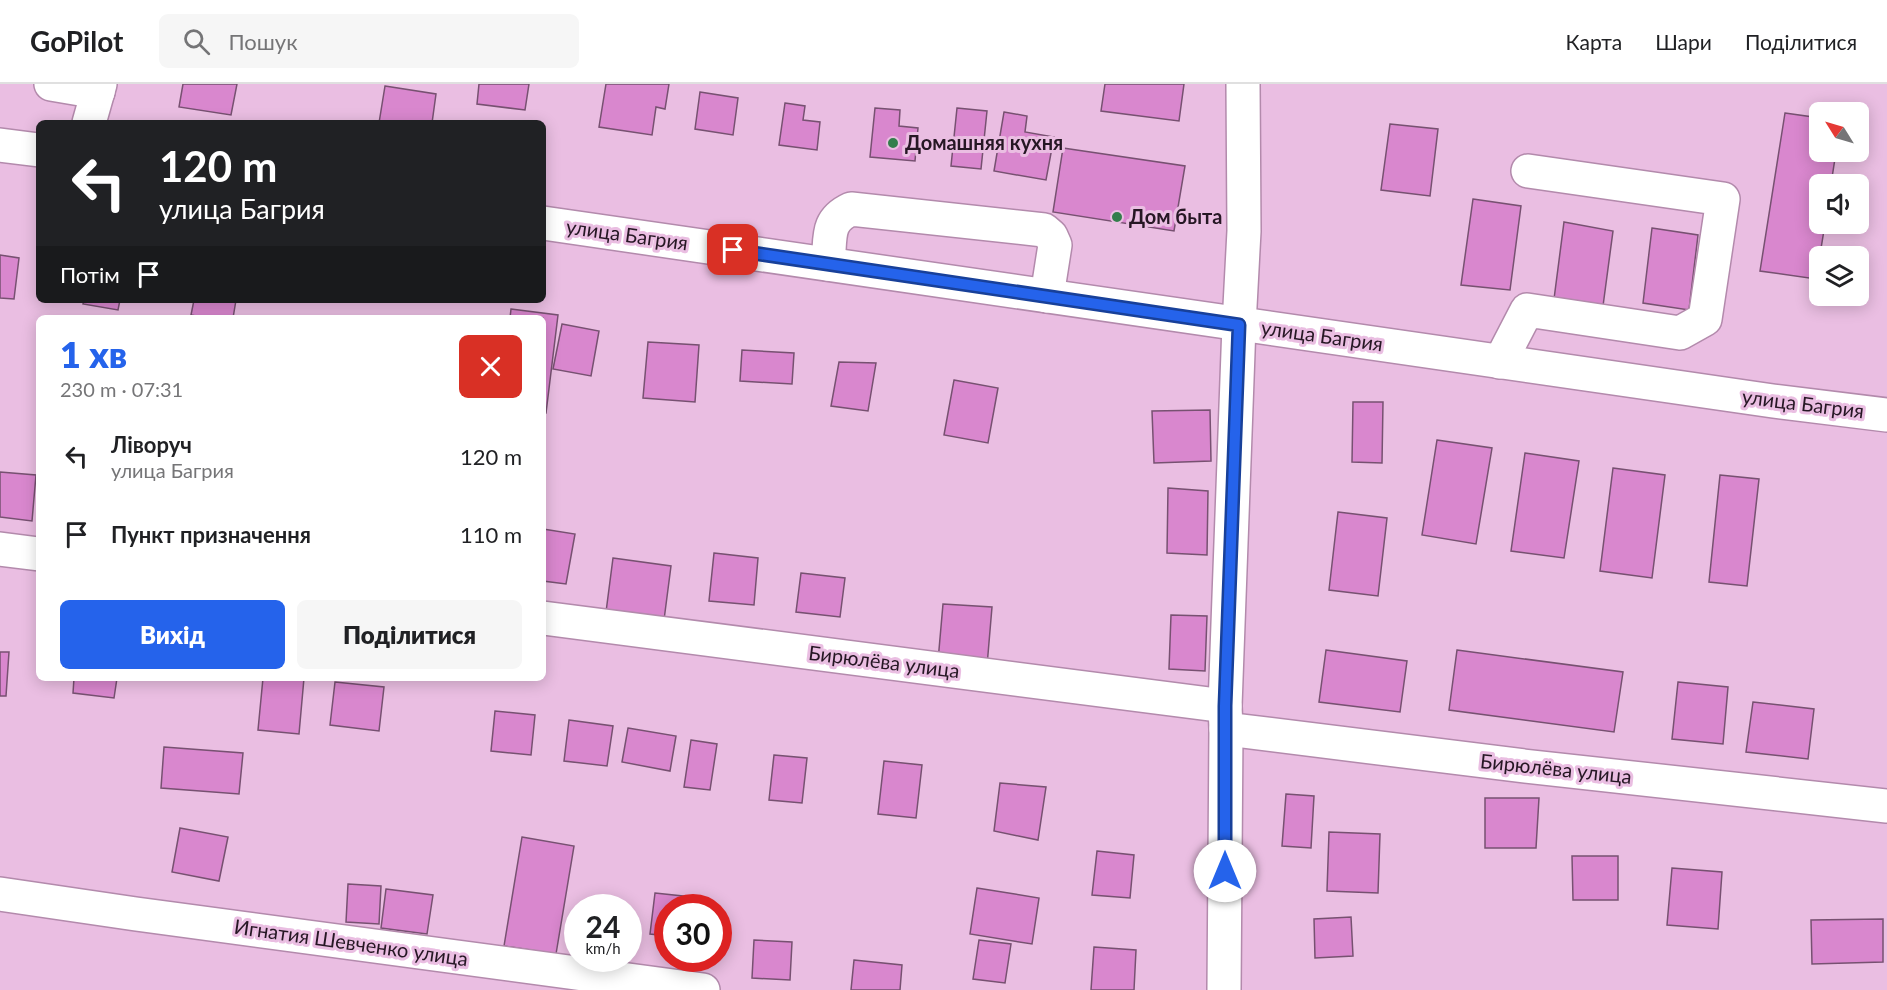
<!DOCTYPE html>
<html lang="uk">
<head>
<meta charset="utf-8">
<style>
  body { margin:0; font-family:Lato,sans-serif; background:#f6f6f6; color:#202124; height:100vh; display:flex; flex-direction:column; font-size:22px; white-space:nowrap }
  * { box-sizing:border-box; margin:0 }
  p { font-size:20px; color:#757577 }
  .icon { flex:none; width:33px; height:33px; fill:none; stroke:currentColor; stroke-width:2; stroke-linecap:round; stroke-linejoin:round }
  .map { position:relative; flex:1; overflow:hidden }
  .sheet { position:absolute; left:36px; top:231px; width:510px; height:366px; display:flex; flex-direction:column; background:#fff; border-radius:9px; box-shadow:0 3px 15px #0003 }
  .sheet>* { flex:none }
  .guide { position:absolute; left:36px; top:36px; width:510px; height:183px; border-radius:9px; box-shadow:0 3px 15px #0003; background:#202124; color:#fff; overflow:hidden }
  .needle { width:39px; rotate:307deg }
  .buttons { position:absolute; left:1809px; top:18px; display:grid; gap:12px }
  .buttons a { display:grid; place-items:center; width:60px; height:60px; border-radius:9px; background:#fff; box-shadow:0 3px 15px #0003; font-size:30px }
  .speed { position:absolute; left:564px; top:810px; display:flex; gap:12px; font-size:30px; font-weight:700; text-align:center }
  .speed>* { display:grid; place-content:center; width:78px; height:78px; border-radius:50%; background:#fff; box-shadow:0 3px 15px #0003; line-height:1 }
  .speed small { font-size:15px; font-weight:400 }
  .speed .limit { border:9px solid #d22; background:#fff; color:#111 }
  .pin { position:absolute; display:grid; place-items:center; width:51px; height:51px; color:#fff; margin:-26px; border-radius:12px; box-shadow:0 3px 9px #0006 }
  .me { position:absolute; width:66px; margin:-33px; rotate:0deg; stroke-linejoin:round; filter:drop-shadow(0 0 4px #0008) }
  .turn { display:flex; align-items:center; gap:21px; height:126px; padding:0 24px; font-size:27px }
  .turn .icon { width:78px; height:78px; stroke-width:2.5 }
  .turn b { display:block; font-size:42px; line-height:51px }
  .then { display:flex; align-items:center; height:57px; padding:0 24px; background:#0003; gap:12px; font-size:22px }
  .round { display:grid; place-items:center; flex:none; width:63px; height:63px; border-radius:9px; background:#f6f6f6 }
  .head { display:flex; align-items:center; justify-content:space-between; height:102px; padding:0 24px }
  h1 { font-size:36px; font-weight:800; line-height:45px; color:#2563eb }
  .button { display:flex; gap:12px; margin-top:auto; padding:12px 24px }
  .button a { flex:1; height:69px; border-radius:9px; background:#2563eb; color:#fff; font-size:24px; font-weight:800; line-height:69px; text-align:center }
  .button a+a { background:#f6f6f6; color:#202124 }
  ul { padding:0; list-style:none }
  li { display:flex; align-items:center; gap:18px; height:78px; padding:0 24px }
  li div { flex:1 }
  li b { display:block; font-size:22px }
  li em { font-style:normal }
  header { display:flex; align-items:center; gap:36px; box-sizing:border-box; height:84px; padding:0 30px; background:#fff; border-bottom:2px solid #e0e0e0 }
  header strong { font-size:28px }
  nav { display:flex; gap:33px; margin-inline-start:auto; font-size:21px }
  .search { width:420px; height:54px; background:#f6f6f6; display:flex; align-items:center; gap:15px; box-sizing:border-box; padding:0 21px; border-radius:9px; color:#757577; font-size:22px }
  .map>svg:first-child { display:block }
  .building { fill:#d987ce; stroke:#775171; stroke-width:1.5 }
  .lines { fill:none; stroke-linecap:round; stroke-linejoin:round }
  .minor-casing { stroke:#b38aac; stroke-width:36 }
  .major-casing { stroke:#b38aac; stroke-width:36 }
  .minor { stroke:#fff; stroke-width:33 }
  .major { stroke:#fff; stroke-width:33 }
  .route-casing { stroke:#184099; stroke-width:15 }
  .route { stroke:#2563eb; stroke-width:10 }
  .poi-dot { fill:#337e4c; stroke:#eabee2; stroke-width:2 }
  .labels { text-anchor:middle; stroke-width:6; stroke-linejoin:round; paint-order:stroke }
  .poi-label { font-size:20px; font-weight:bold; fill:#261724; stroke:#eabee2; text-anchor:start }
  .street-label { font-size:20px; fill:#261724; stroke:#eabee2 }
</style>
</head>
<body>
<header>
<strong>GoPilot</strong>
<div class="search"><svg class="icon" aria-label="search" viewBox="0 0 24 24"><circle cx="10" cy="10" r="6"/><path d="M15 15l6 6"/></svg>Пошук</div>
<nav><a>Карта</a><a>Шари</a><a>Поділитися</a></nav>
</header>
<div class="map">
<svg width="1887" height="906" viewBox="0 0 1887 906">
  <rect width="100%" height="100%" fill="#eabee2"/>
  <g class="building">
    <path d="M183 0H237L231 31 179 23Z"/>
    <path d="M479 0H529L525 26 477 20Z"/>
    <path d="M606 0H669L665 25 656 23 652 51 599 43Z"/>
    <path d="M1105 0H1184L1179 37 1101 27Z"/>
    <path d="M385 2 436 10 432 39H379Z"/>
    <path d="M700 8 738 14 733 51 695 45Z"/>
    <path d="M785 19 805 22 803 36 820 38 817 66 779 61Z"/>
    <path d="M875 24 900 26 899 42 918 44 915 77 870 73Z"/>
    <path d="M957 24 987 27 981 85 951 82Z"/>
    <path d="M1004 28 1027 32 1025 48 1054 53 1046 96 994 87Z"/>
    <path d="M1785 29 1820 34V68H1836L1831 100H1820V140H1825L1816 195 1760 187Z"/>
    <path d="M1390 40 1438 45 1430 112 1381 106Z"/>
    <path d="M1063 64 1185 82 1174 147 1053 128Z"/>
    <path d="M1473 115 1521 122 1510 206 1461 201Z"/>
    <path d="M1564 138 1613 147 1603 222 1554 215Z"/>
    <path d="M1652 144 1698 151 1689 226 1643 219Z"/>
    <path d="M0 171 19 174 14 215 0 214Z"/>
    <path d="M84 216H120L118 226 83 220Z"/>
    <path d="M194 216H236L233 234H206L191 231Z"/>
    <path d="M511 225 558 231 546 329H543V234H510Z"/>
    <path d="M562 240 599 247 591 292 553 285Z"/>
    <path d="M648 258 699 261 695 318 643 314Z"/>
    <path d="M742 266 794 269 792 300 740 297Z"/>
    <path d="M839 278 876 279 868 327 831 322Z"/>
    <path d="M954 296 998 304 988 359 944 351Z"/>
    <path d="M1353 318H1383L1382 379 1352 378Z"/>
    <path d="M1210 326 1211 377 1154 379 1152 327Z"/>
    <path d="M1437 356 1492 364 1476 460 1422 451Z"/>
    <path d="M1525 369 1579 377 1564 474 1511 467Z"/>
    <path d="M1613 384 1665 391 1652 494 1600 487Z"/>
    <path d="M0 388 36 391 32 437 0 433Z"/>
    <path d="M1720 391 1759 395 1747 502 1709 498Z"/>
    <path d="M1168 404 1208 407 1207 471 1167 469Z"/>
    <path d="M1338 428 1387 434 1378 512 1329 506Z"/>
    <path d="M543 445 575 450 566 500 543 497Z"/>
    <path d="M714 469 758 474 754 521 709 517Z"/>
    <path d="M613 474 671 482 664 536 606 528Z"/>
    <path d="M801 489 845 494 840 533 796 528Z"/>
    <path d="M943 520 992 523 987 582 938 577Z"/>
    <path d="M1171 531 1207 532 1205 587 1169 585Z"/>
    <path d="M1326 566 1407 577 1400 628 1319 618Z"/>
    <path d="M1457 566 1623 588 1614 648 1449 626Z"/>
    <path d="M0 568H9L6 612H0Z"/>
    <path d="M74 594H117L114 614 73 609Z"/>
    <path d="M263 594H304L299 650 258 646Z"/>
    <path d="M335 598 384 603 379 647 330 641Z"/>
    <path d="M1678 598 1728 603 1723 660 1672 655Z"/>
    <path d="M1753 618 1814 625 1808 675 1746 668Z"/>
    <path d="M495 627 535 631 531 671 491 667Z"/>
    <path d="M569 636 613 642 607 682 564 677Z"/>
    <path d="M628 644 676 652 670 687 622 678Z"/>
    <path d="M691 656 717 660 710 706 684 703Z"/>
    <path d="M164 663 243 669 239 710 161 704Z"/>
    <path d="M774 671 807 674 802 719 769 716Z"/>
    <path d="M884 677 922 681 916 734 878 730Z"/>
    <path d="M1000 699 1046 703 1038 756 994 747Z"/>
    <path d="M1286 710 1314 712 1311 764 1282 762Z"/>
    <path d="M1485 714H1539L1536 764H1485Z"/>
    <path d="M180 744 228 753 219 797 172 788Z"/>
    <path d="M1329 748 1380 750 1378 809 1327 807Z"/>
    <path d="M522 753 574 762 556 870 504 862Z"/>
    <path d="M1097 767 1134 771 1130 814 1092 811Z"/>
    <path d="M1572 772H1618V816H1573Z"/>
    <path d="M1672 784 1722 788 1718 845 1667 841Z"/>
    <path d="M348 800 381 802 379 840 346 838Z"/>
    <path d="M977 804 1039 814 1032 860 970 850Z"/>
    <path d="M386 805 433 811 427 850 381 844Z"/>
    <path d="M655 809 692 813 690 824H668V852L650 850Z"/>
    <path d="M1351 833 1353 872 1315 874 1314 835Z"/>
    <path d="M1883 835V878L1812 880 1811 836Z"/>
    <path d="M754 856 792 858 790 896 752 894Z"/>
    <path d="M979 856 1011 860 1005 899 973 895Z"/>
    <path d="M1094 863 1136 866 1134 906H1091Z"/>
    <path d="M854 876 902 881 900 906H851Z"/>
  </g>
  <g class="lines">
    <g class="minor-casing">
      <g id="minor">
        <path d="M51 0 98 8"/>
        <path d="M89 39 100 0"/>
        <path d="M828 180C831 154 825 137 851 125L1044 146 1051 152 1055 161 1047 212"/>
        <path d="M1500 278 1527 226 1680 249 1705 235 1723 115 1528 87"/>
        <path d="M0 465 39 470"/>
        <path d="M543 534 1225 622"/>
        <path d="M1226 645 1524 682 1887 722"/>
        <path d="M0 810 136 830 703 906"/>
        <path d="M1224 906 1226 645 1225 622 1239 241"/>
      </g>
    </g>
    <g class="major-casing">
      <g id="major">
        <path d="M0 61 39 66"/>
        <path d="M543 139 1773 317 1887 331"/>
        <path d="M1239 241 1244 147 1243 0"/>
      </g>
    </g>
    <use href="#minor" class="minor"/>
    <use href="#major" class="major"/>
  </g>
  <g class="lines">
    <g class="route-casing">
      <path id="route" d="M733 166 1239 241 1225 622V787"/>
    </g>
    <use href="#route" class="route"/>
  </g>
  <g class="poi-dot">
    <circle cx="893" cy="59" r="6"/>
    <circle cx="1117" cy="133" r="6"/>
  </g>
  <g class="labels">
    <g class="poi-label">
      <text x="905" y="66">Домашняя кухня</text>
      <text x="1129" y="140">Дом быта</text>
    </g>
    <g class="street-label">
      <text transform="translate(627 151) rotate(8)" y="7">улица Багрия</text>
      <text transform="translate(1322 252) rotate(8)" y="7">улица Багрия</text>
      <text transform="translate(1803 320) rotate(7)" y="7">улица Багрия</text>
      <text transform="translate(884 578) rotate(7)" y="7">Бирюлёва улица</text>
      <text transform="translate(1556 685) rotate(6)" y="7">Бирюлёва улица</text>
      <text transform="translate(351 859) rotate(8)" y="7">Игнатия Шевченко улица</text>
    </g>
  </g>
</svg>
<div class="buttons">
<a><svg class="needle" viewBox="-14 -14 28 28"><path d="M0-13l5 13h-10z" fill="#e53935"/><path d="M0 13l5-13h-10z" fill="#757577"/></svg></a>
<a><svg class="icon" aria-label="sound" viewBox="0 0 24 24"><path d="M4 9h4l5-4v14l-5-4H4zM17 9q2 3 0 6"/></svg></a>
<a><svg class="icon" aria-label="layers" viewBox="0 0 24 24"><path d="M12 4l9 5-9 5-9-5zM3 14l9 5 9-5"/></svg></a>
</div>
<div class="speed"><div>24<small>km/h</small></div><div class="limit">30</div></div>
<div class="pin" style="left:733px;top:166px;background:#d93025"><svg class="icon" aria-label="arrive" viewBox="0 0 24 24"><path d="M6 21V4h12l-3 4 3 4H6"/></svg></div>
<svg class="me" style="left:1225px;top:787px" viewBox="-20 -20 40 40"><circle r="19" fill="#fff"/><path d="M0-13L10 11 0 6-10 11z" fill="#2563eb"/></svg>
<div class="guide">
<div class="turn"><svg class="icon" aria-label="left" viewBox="0 0 24 24"><path d="M17 20v-9H6M10 6l-5 5 5 5"/></svg><div><b>120 m</b>улица Багрия</div></div>
<div class="then">Потім<svg class="icon" aria-label="arrive" viewBox="0 0 24 24"><path d="M6 21V4h12l-3 4 3 4H6"/></svg></div>
</div>
<section class="sheet">
<div class="head"><div><h1>1 хв</h1><p>230 m · 07:31</p></div><a class="round" style="background:#d93025;color:#fff"><svg class="icon" aria-label="close" viewBox="0 0 24 24"><path d="M6 6l12 12M18 6L6 18"/></svg></a></div>
<ul>
<li><svg class="icon" aria-label="left" viewBox="0 0 24 24"><path d="M17 20v-9H6M10 6l-5 5 5 5"/></svg><div><b>Ліворуч</b><p>улица Багрия</p></div><em>120 m</em></li>
<li><svg class="icon" aria-label="arrive" viewBox="0 0 24 24"><path d="M6 21V4h12l-3 4 3 4H6"/></svg><div><b>Пункт призначення</b></div><em>110 m</em></li>
</ul>
<div class="button"><a>Вихід</a><a>Поділитися</a></div>
</section>
</div>
</body>
</html>
